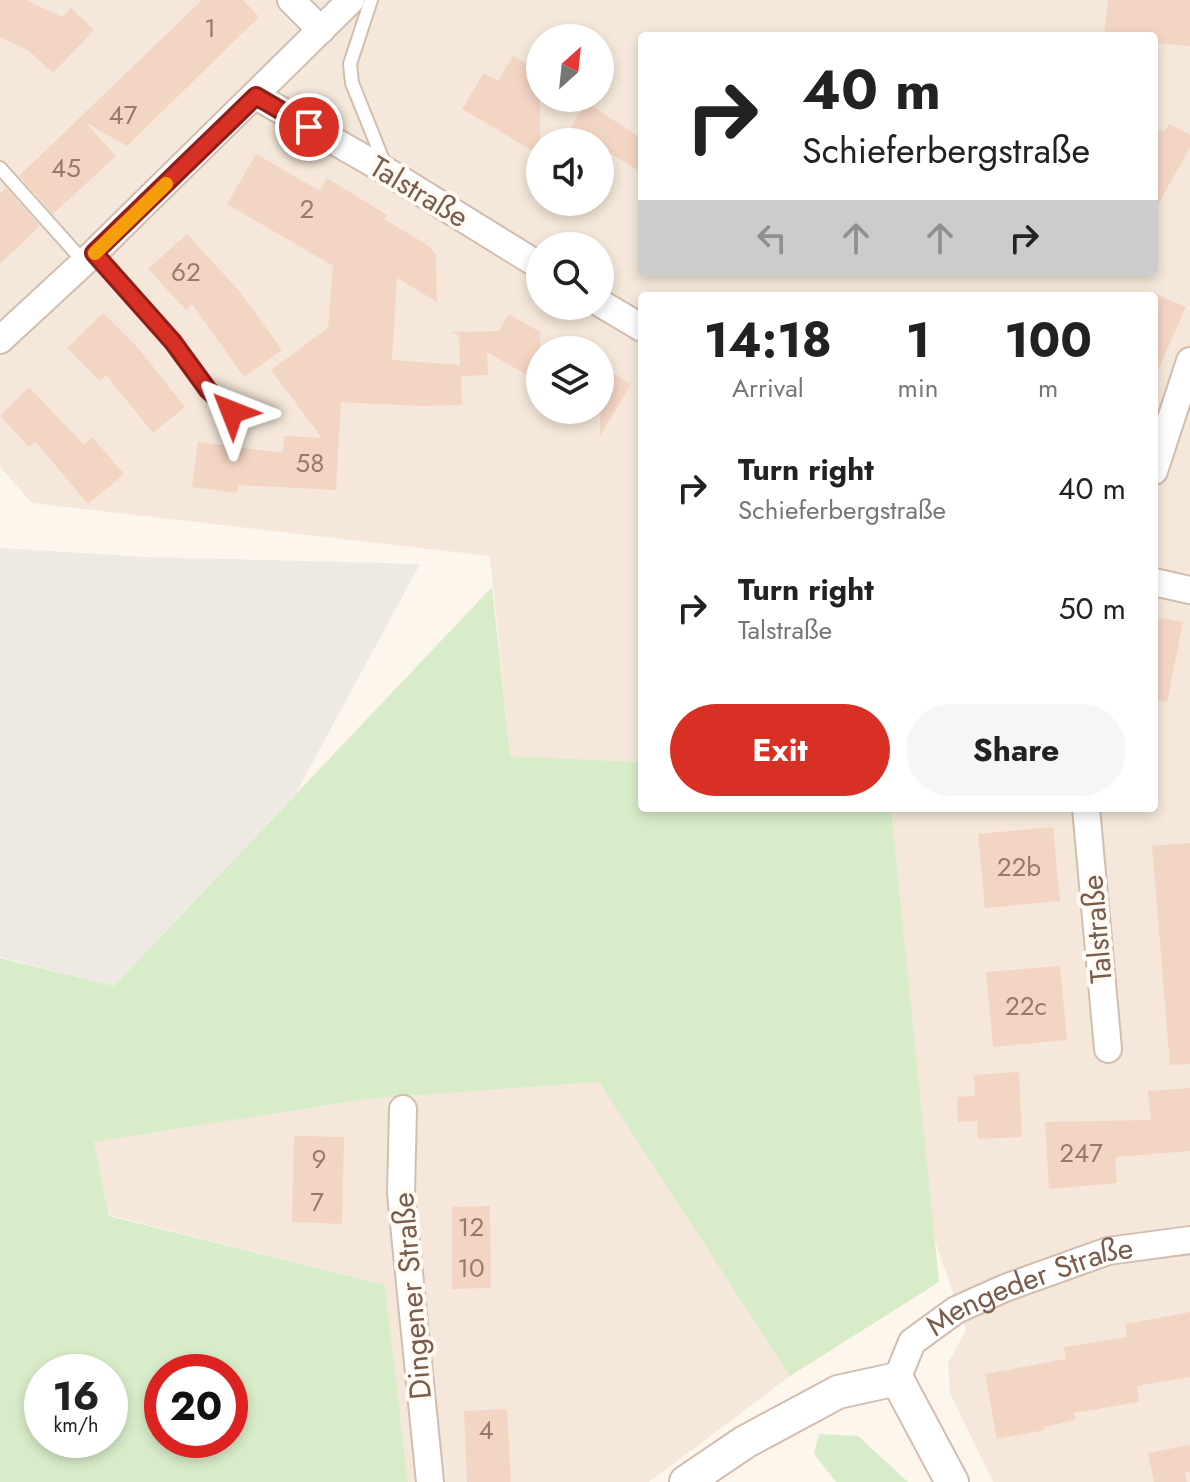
<!DOCTYPE html>
<html lang="en">
<head>
<meta charset="utf-8">
<style>
  body { margin:0; font-family:Jost,sans-serif; background:#f6f6f6; color:#222; height:100vh; display:flex; flex-direction:column; font-size:30px; white-space:nowrap }
  * { box-sizing:border-box; margin:0 }
  p { font-size:26px; color:#767676 }
  .icon { flex:none; width:44px; height:44px; fill:none; stroke:currentColor; stroke-width:2; stroke-linecap:round; stroke-linejoin:round }
  .map { position:relative; flex:1; overflow:hidden }
  .sheet { position:absolute; left:638px; top:292px; width:520px; height:520px; display:flex; flex-direction:column; background:#fff; border-radius:8px; box-shadow:0 4px 12px #0003 }
  .sheet>* { flex:none }
  .hud { position:absolute; left:638px; top:32px; width:520px; height:244px; border-radius:8px; box-shadow:0 4px 12px #0003; background:#fff; color:#222; overflow:hidden }
  .needle { width:52px; rotate:27deg }
  .buttons { position:absolute; left:526px; top:24px; display:grid; gap:16px }
  .buttons a { display:grid; place-items:center; width:88px; height:88px; border-radius:50%; background:#fff; box-shadow:0 4px 12px #0003; font-size:40px }
  .speed { position:absolute; left:24px; top:1354px; display:flex; gap:16px; font-size:40px; font-weight:700; text-align:center }
  .speed>* { display:grid; place-content:center; width:104px; height:104px; border-radius:50%; background:#fff; box-shadow:0 4px 12px #0003; line-height:1 }
  .speed small { font-size:20px; font-weight:400 }
  .speed .limit { border:12px solid #d22; background:#fff; color:#111 }
  .pin { position:absolute; display:grid; place-items:center; width:68px; height:68px; color:#fff; margin:-34px; border:4px solid #fff; border-radius:50%; box-shadow:0 2px 8px #0007 }
  .me { position:absolute; width:88px; margin:-44px; rotate:315deg; stroke-linejoin:round; filter:drop-shadow(0 0 6px #0008) }
  .turn { display:flex; align-items:center; gap:28px; height:168px; padding:0 32px; font-size:36px }
  .turn .icon { width:104px; height:104px; stroke-width:2.5 }
  .turn b { display:block; font-size:56px; line-height:68px }
  .lanes { display:flex; align-items:center; height:76px; padding:0 32px; background:#0003; justify-content:center; gap:40px; direction:ltr }
  .lanes .off { opacity:.35 }
  .eta { display:flex; justify-content:space-evenly; align-items:center; height:136px; text-align:center }
  .eta b { font-size:48px; font-weight:700; line-height:56px }
  .button { display:flex; gap:16px; margin-top:auto; padding:16px 32px }
  .button a { flex:1; height:92px; border-radius:48px; background:#d93025; color:#fff; font-size:32px; font-weight:700; line-height:92px; text-align:center }
  .button a+a { background:#f6f6f6; color:#222 }
  ul { padding:0; list-style:none }
  li { display:flex; align-items:center; gap:24px; height:120px; padding:0 32px }
  li div { flex:1 }
  li b { display:block; font-size:30px }
  li em { font-style:normal }
  .map>svg:first-child { display:block }
  .residential { fill:#f5e8da; fill-rule:evenodd }
  .industrial { fill:#efe9e4 }
  .green { fill:#d8ecc9; fill-rule:evenodd }
  .building { fill:#f3d5c3 }
  .lines { fill:none; stroke-linecap:round; stroke-linejoin:round }
  .service-casing { stroke:#d1beb0; stroke-width:16 }
  .minor-casing { stroke:#d1beb0; stroke-width:30 }
  .tertiary-casing { stroke:#d1beb0; stroke-width:36 }
  .service { stroke:#fff; stroke-width:12 }
  .minor { stroke:#fff; stroke-width:26 }
  .tertiary { stroke:#fff; stroke-width:32 }
  .route-casing { stroke:#8d1f18; stroke-width:20 }
  .route { stroke:#d93025; stroke-width:14 }
  .slow { stroke:#f59e0b; stroke-width:14 }
  .labels { text-anchor:middle; stroke-width:8; stroke-linejoin:round; paint-order:stroke }
  .number-label { font-size:26px; fill:#987a6a }
  .street-label { font-size:30px; fill:#7a5c4d; stroke:#fffaf3 }
</style>
</head>
<body>
<div class="map">
<svg width="1190" height="1482" viewBox="0 0 1190 1482">
  <rect width="100%" height="100%" fill="#fdf6ec"/>
  <g class="residential">
    <path d="M0 0H1190V1482H993L950 1393 948 1363 966 1330 934 1238 891 808H1154V296H642V762L510 756 490 556 32 503 0 467ZM642 36H1154V272H642ZM540 38H600V98H540ZM540 142H600V202H540ZM540 246H600V306H540ZM540 350H600V410H540Z"/>
    <path d="M600 1082 790 1376 649 1482H408L385 1285 109 1215 94 1142 367 1099Z"/>
  </g>
  <path class="industrial" d="M0 548 147 557 420 564 296 793 114 986 0 957Z"/>
  <g class="green">
    <path d="M492 587 510 756 642 762V808H891L939 1282 790 1376 599 1082 367 1099 94 1142 109 1216 385 1285 408 1482H0V958L114 986ZM42 1372H110V1440H42ZM162 1372H230V1440H162Z"/>
    <path d="M819 1434 858 1436 908 1482H836L814 1454Z"/>
  </g>
  <g class="building">
    <path d="M0 0H26L62 17 71 8 94 30 53 73 28 50 0 37Z"/>
    <path d="M202 0H243L259 17 127 146 85 122 116 156 53 214 19 176Z"/>
    <path d="M1108 0H1190V46L1154 43V36H1104Z"/>
    <path d="M513 56 540 71V155L462 109 484 73 498 81Z"/>
    <path d="M586 102 642 139V173L600 147V142H562Z"/>
    <path d="M1169 124 1190 135V148L1154 211V127L1164 132Z"/>
    <path d="M256 154 320 191 327 178 387 215 384 219 429 246 436 255 437 302 397 278 392 360 460 365 459 336 452 332 499 331 509 314 540 332V383L487 352 488 375 461 376 462 405 419 406 341 402 336 490 238 485 237 493 192 487 198 442 283 453 284 436 322 438 271 370 328 328 333 266 227 204Z"/>
    <path d="M6 188 40 226 0 264V193Z"/>
    <path d="M187 234 240 292 282 350 244 377 192 304 186 310 148 269Z"/>
    <path d="M1154 293 1186 307 1154 379Z"/>
    <path d="M103 313 139 349 185 407 153 433 106 375 100 381 67 348Z"/>
    <path d="M600 366 631 384 600 436Z"/>
    <path d="M29 387 84 445 92 437 124 474 88 504 35 441 29 447 0 416Z"/>
    <path d="M1154 617 1183 622 1167 702 1154 701Z"/>
    <path d="M1053 827 1060 901 985 908 978 834Z"/>
    <path d="M1190 843V1064L1170 1065 1152 846Z"/>
    <path d="M1060 966 1067 1040 993 1047 986 972Z"/>
    <path d="M1019 1072 1022 1137 978 1139 977 1121 958 1122 957 1097 975 1096 974 1075Z"/>
    <path d="M1190 1088V1151L1115 1157 1117 1183 1049 1189 1045 1122 1151 1120 1148 1091Z"/>
    <path d="M294 1136 344 1137 342 1224 292 1222Z"/>
    <path d="M490 1206 491 1288 452 1289V1207Z"/>
    <path d="M1190 1312V1377L1137 1386 1139 1402 1074 1413 1076 1420 1044 1427 1045 1430 997 1439 985 1374 1066 1359 1064 1347 1127 1337 1125 1324Z"/>
    <path d="M507 1409 511 1482H467L464 1411Z"/>
    <path d="M1190 1445V1472H1185L1187 1482H1154L1148 1453Z"/>
  </g>
  <g class="lines">
    <g class="service-casing">
      <g id="service">
        <path d="M371 0 350 64 352 83 385 165"/>
        <path d="M0 168 84 262"/>
        <path d="M94 253 173 342 208 390 232 412"/>
      </g>
    </g>
    <g class="minor-casing">
      <g id="minor">
        <path d="M291 0 321 30"/>
        <path d="M256 96 388 172 540 266"/>
        <path d="M600 303 642 328"/>
        <path d="M0 340 94 253 351 0"/>
        <path d="M1154 471 1190 361"/>
        <path d="M1154 582 1190 590"/>
        <path d="M1086 808 1108 1049"/>
        <path d="M403 1109 401 1194 430 1482"/>
        <path id="s1" d="M897 1379 912 1342 956 1310 1005 1288 1108 1251 1190 1240"/>
      </g>
    </g>
    <g class="tertiary-casing">
      <path id="tertiary" d="M686 1482 745 1442 838 1392 897 1379 952 1482"/>
    </g>
    <use href="#service" class="service"/>
    <use href="#minor" class="minor"/>
    <use href="#tertiary" class="tertiary"/>
  </g>
  <g class="lines">
    <g class="route-casing">
      <path id="route" d="M232 412 208 390 173 342 94 253 256 96 309 127"/>
    </g>
    <use href="#route" class="route"/>
    <path class="slow" d="M95 253 166 184"/>
  </g>
  <g class="labels">
    <g class="number-label">
      <text x="210" y="37">1</text>
      <text x="123" y="124">47</text>
      <text x="66" y="177">45</text>
      <text x="307" y="218">2</text>
      <text x="186" y="281">62</text>
      <text x="310" y="472">58</text>
      <text x="1019" y="876">22b</text>
      <text x="1026" y="1015">22c</text>
      <text x="1081" y="1162">247</text>
      <text x="319" y="1168">9</text>
      <text x="317" y="1211">7</text>
      <text x="471" y="1236">12</text>
      <text x="471" y="1277">10</text>
      <text x="486" y="1439">4</text>
    </g>
    <g class="street-label">
      <text transform="translate(419 192) rotate(31)" y="10">Talstraße</text>
      <text transform="translate(1097 929) rotate(-95)" y="10">Talstraße</text>
      <text dy="10" stroke="none"><textPath href="#s1" startOffset="172">Mengeder Straße</textPath></text>
      <text transform="translate(412 1296) rotate(-95)" y="10">Dingener Straße</text>
    </g>
  </g>
</svg>
<div class="buttons">
<a><svg class="needle" viewBox="-14 -14 28 28"><path d="M0-13l5 13h-10z" fill="#e53935"/><path d="M0 13l5-13h-10z" fill="#767676"/></svg></a>
<a><svg class="icon" aria-label="sound" viewBox="0 0 24 24"><path d="M4 9h4l5-4v14l-5-4H4zM17 9q2 3 0 6"/></svg></a>
<a><svg class="icon" aria-label="search" viewBox="0 0 24 24"><circle cx="10" cy="10" r="6"/><path d="M15 15l6 6"/></svg></a>
<a><svg class="icon" aria-label="layers" viewBox="0 0 24 24"><path d="M12 4l9 5-9 5-9-5zM3 14l9 5 9-5"/></svg></a>
</div>
<div class="speed"><div>16<small>km/h</small></div><div class="limit">20</div></div>
<div class="pin" style="left:309px;top:127px;background:#d93025"><svg class="icon" aria-label="arrive" viewBox="0 0 24 24"><path d="M6 21V4h12l-3 4 3 4H6"/></svg></div>
<svg class="me" style="left:232px;top:412px" viewBox="-20 -20 40 40"><path d="M0-17L14 15 0 8-14 15z" fill="#d93025" stroke="#fff" stroke-width="4"/></svg>
<div class="hud">
<div class="turn"><svg class="icon" aria-label="right" viewBox="0 0 24 24"><path d="M7 20v-9h11M14 6l5 5-5 5"/></svg><div><b>40 m</b>Schieferbergstraße</div></div>
<div class="lanes"><svg class="icon off" aria-label="left" viewBox="0 0 24 24"><path d="M17 20v-9H6M10 6l-5 5 5 5"/></svg><svg class="icon off" aria-label="ahead" viewBox="0 0 24 24"><path d="M12 20V5M6 11l6-6 6 6"/></svg><svg class="icon off" aria-label="ahead" viewBox="0 0 24 24"><path d="M12 20V5M6 11l6-6 6 6"/></svg><svg class="icon" aria-label="right" viewBox="0 0 24 24"><path d="M7 20v-9h11M14 6l5 5-5 5"/></svg></div>
</div>
<section class="sheet">
<div class="eta">
<div><b>14:18</b><p>Arrival</p></div>
<div><b>1</b><p>min</p></div>
<div><b>100</b><p>m</p></div>
</div>
<ul>
<li><svg class="icon" aria-label="right" viewBox="0 0 24 24"><path d="M7 20v-9h11M14 6l5 5-5 5"/></svg><div><b>Turn right</b><p>Schieferbergstraße</p></div><em>40 m</em></li>
<li><svg class="icon" aria-label="right" viewBox="0 0 24 24"><path d="M7 20v-9h11M14 6l5 5-5 5"/></svg><div><b>Turn right</b><p>Talstraße</p></div><em>50 m</em></li>
</ul>
<div class="button"><a>Exit</a><a>Share</a></div>
</section>
</div>
</body>
</html>
